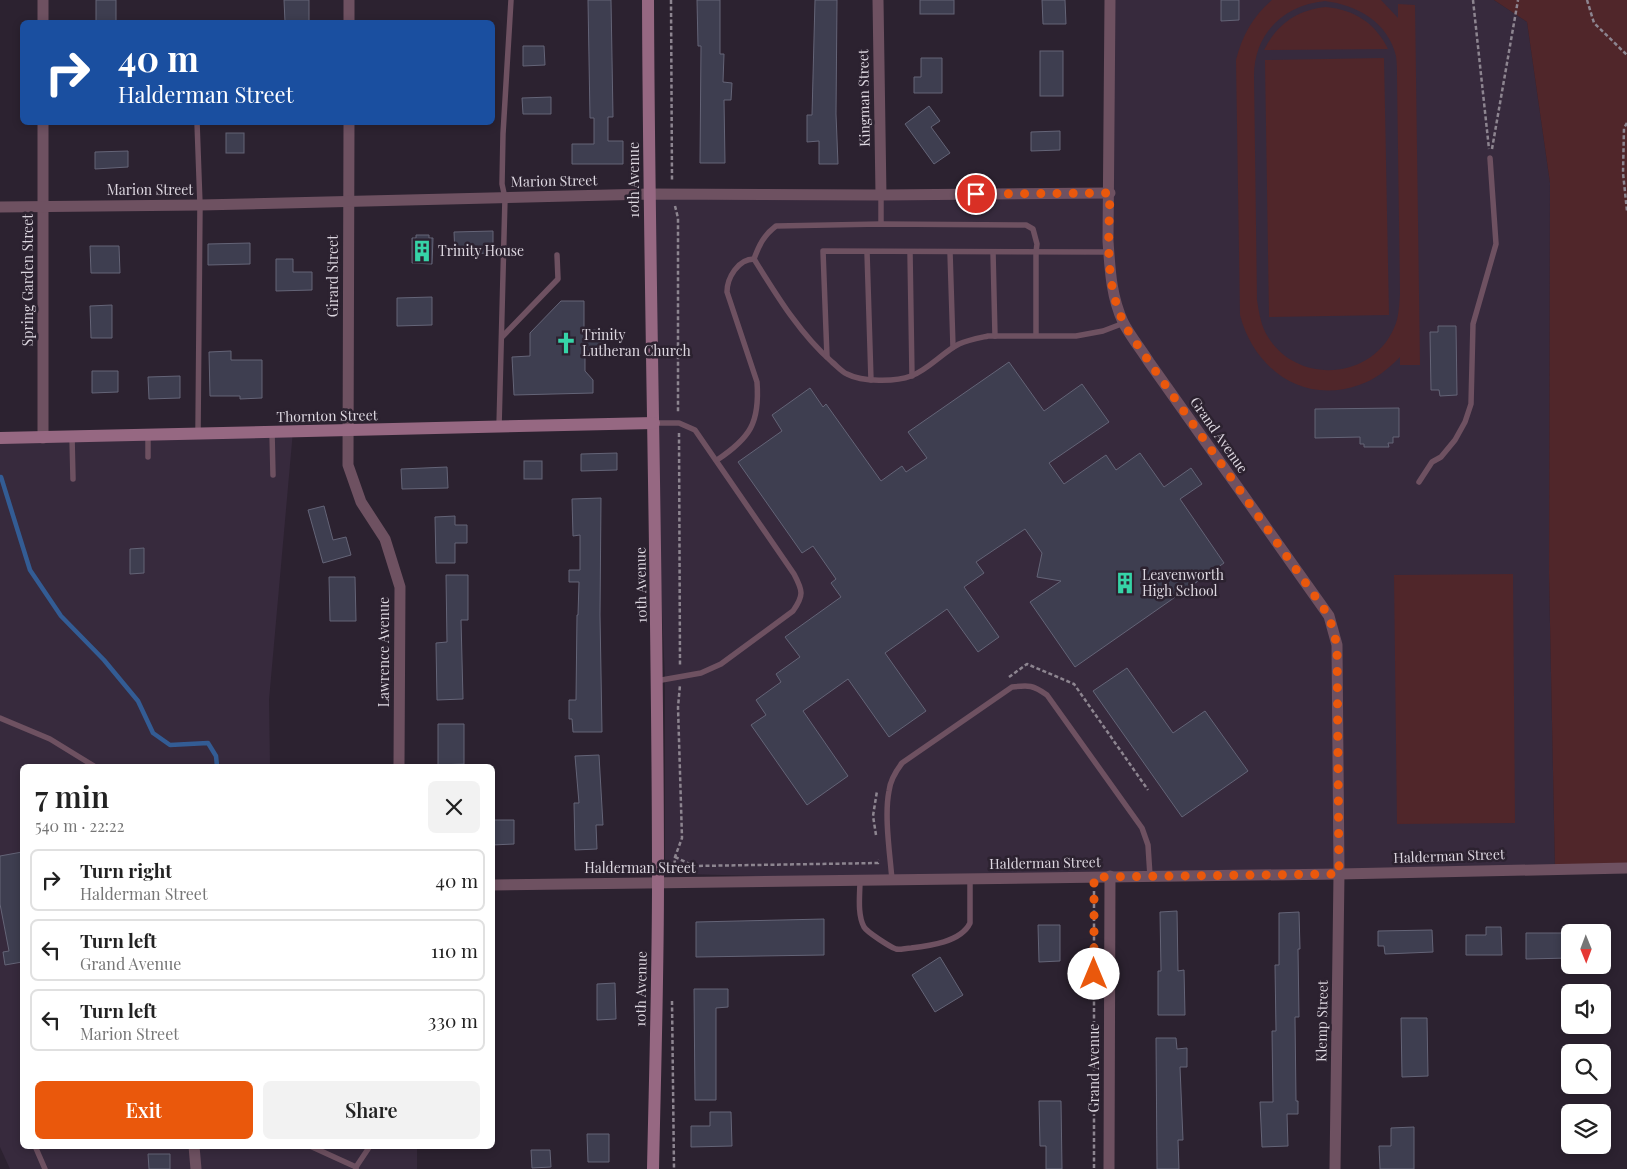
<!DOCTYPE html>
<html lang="en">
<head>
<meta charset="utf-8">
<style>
  body { margin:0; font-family:"Playfair Display",serif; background:#f2f2f2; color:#222; height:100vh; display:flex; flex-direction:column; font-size:19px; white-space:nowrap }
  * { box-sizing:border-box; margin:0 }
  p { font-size:16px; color:#767676 }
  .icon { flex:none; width:28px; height:28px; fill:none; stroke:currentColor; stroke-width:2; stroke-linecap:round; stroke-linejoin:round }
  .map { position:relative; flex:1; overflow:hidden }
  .details { position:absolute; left:20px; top:764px; width:475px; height:385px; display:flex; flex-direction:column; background:#fff; border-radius:8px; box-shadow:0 2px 8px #0003 }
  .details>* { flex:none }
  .guide { position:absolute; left:20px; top:20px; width:475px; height:105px; border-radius:8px; box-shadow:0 2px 8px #0003; background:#1a4fa0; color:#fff; overflow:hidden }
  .needle { width:32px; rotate:179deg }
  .fabs { position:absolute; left:1561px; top:924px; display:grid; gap:10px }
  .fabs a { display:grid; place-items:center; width:50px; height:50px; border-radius:8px; background:#fff; box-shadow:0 2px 8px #0003; font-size:25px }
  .pin { position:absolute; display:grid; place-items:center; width:42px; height:42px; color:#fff; margin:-21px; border:2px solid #fff; border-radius:50%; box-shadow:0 1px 5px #0007 }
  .me { position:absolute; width:55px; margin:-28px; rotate:0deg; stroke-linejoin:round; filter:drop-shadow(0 0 4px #0008) }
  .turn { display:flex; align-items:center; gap:18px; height:105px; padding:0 15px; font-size:22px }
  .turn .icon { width:65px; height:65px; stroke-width:2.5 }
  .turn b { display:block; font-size:35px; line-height:42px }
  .round { display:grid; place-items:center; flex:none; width:52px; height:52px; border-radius:8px; background:#f2f2f2 }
  .overview { display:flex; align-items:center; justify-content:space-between; height:85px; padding:0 15px }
  h1 { font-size:30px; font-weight:600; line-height:38px }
  .button { display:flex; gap:10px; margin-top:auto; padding:10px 15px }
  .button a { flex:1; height:58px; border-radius:8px; background:#ea580c; color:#fff; font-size:20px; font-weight:600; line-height:58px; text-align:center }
  .button a+a { background:#f2f2f2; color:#222 }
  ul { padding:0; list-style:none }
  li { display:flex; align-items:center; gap:15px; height:62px; margin:0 10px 8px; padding:0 5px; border:2px solid #e0e0e0; border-radius:8px }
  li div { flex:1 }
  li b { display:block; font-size:19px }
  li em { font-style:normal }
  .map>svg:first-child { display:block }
  .built { fill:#372a3d }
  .green { fill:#50262a; fill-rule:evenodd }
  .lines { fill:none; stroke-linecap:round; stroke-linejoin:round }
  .stream { stroke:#335c94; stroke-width:4.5 }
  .building { fill:#3e3e50; stroke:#646477 }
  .path { stroke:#8d8590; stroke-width:2.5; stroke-dasharray:4 2.5; stroke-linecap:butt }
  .lane { stroke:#6e5161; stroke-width:5.5 }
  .street { stroke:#6e5161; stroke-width:11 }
  .secondary { stroke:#966882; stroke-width:12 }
  .route { stroke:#ea580c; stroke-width:9; stroke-dasharray:0 16.2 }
  .labels { text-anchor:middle; stroke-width:5; stroke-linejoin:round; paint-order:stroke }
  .street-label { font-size:14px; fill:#ddd7e0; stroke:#2c2230 }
  .poi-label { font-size:14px; fill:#ddd7e0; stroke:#2c2230; text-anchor:start }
</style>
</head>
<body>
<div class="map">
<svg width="1627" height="1169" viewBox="0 0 1627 1169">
  <rect width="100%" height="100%" fill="#2c2230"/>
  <g class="built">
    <path d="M1110 0H1494L1527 22 1550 183 1549 574 1555 869 892 880 686 874 665 861V680L654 423 649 194 1109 193Z"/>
    <path d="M293 431 269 700 270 766H22V1146H417V1169H10L0 1147V438Z"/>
  </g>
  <g class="green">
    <path d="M1272 0H1381L1398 18V4L1415 5 1420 365H1400V357C1388 369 1375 380 1359 385 1303 405 1254 369 1240 315L1236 60C1242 36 1253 16 1272 0ZM1325 1C1357 5 1388 22 1396 56 1397 63 1397 70 1397 76L1400 294C1399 306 1399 318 1394 328 1372 380 1297 385 1268 337 1261 326 1259 313 1257 300L1254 76C1254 33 1284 5 1325 1Z"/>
    <path d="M1494 0H1627V868L1555 869 1549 574 1550 183 1527 22Z"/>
    <path d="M1326 7C1355 10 1375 23 1388 49L1264 50C1277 24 1297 10 1326 7Z"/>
    <path d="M1384 58 1389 315 1269 317 1265 60Z"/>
    <path d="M1513 574 1515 823 1397 824 1394 575Z"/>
  </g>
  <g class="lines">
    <path class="stream" d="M1 477 30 570 61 616 104 660 138 701 153 733 170 745 208 743 216 756 217 766"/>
  </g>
  <g class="building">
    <rect x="96" y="0" width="20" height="22"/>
    <path d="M284 0H309V22H285Z"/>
    <path d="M588 0H611L613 117H608V141H623V164H572V144H594V118H590Z"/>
    <path d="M697 0H720V54H724L723 82 732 83 731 100H724L725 163H700L701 46H698Z"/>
    <path d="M815 0H837L836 114 838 164H819V141L807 142V115H812Z"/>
    <rect x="920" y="0" width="34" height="14"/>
    <path d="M1042 0H1065L1066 24H1043Z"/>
    <path d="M1221 0H1239V20L1221 21Z"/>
    <path d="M523 46H544L545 65 523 66Z"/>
    <rect x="1040" y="51" width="23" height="45"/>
    <path d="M921 58H942V93H914V77H921Z"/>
    <path d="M551 97V114H523L522 98Z"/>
    <path d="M929 106 940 121 931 127 950 153 934 164 905 124Z"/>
    <path d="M1060 131V150L1031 151V132Z"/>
    <rect x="226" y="133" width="18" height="20"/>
    <path d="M128 151V167L95 169V152Z"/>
    <path d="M493 231V253L455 254 454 232Z"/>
    <path d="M416 235H429V238H433L432 264 412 263V238H416Z"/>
    <path d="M250 243V264L208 265V244Z"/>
    <path d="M90 246H119L120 273H91Z"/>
    <path d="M276 259H293V272H312V290L276 291Z"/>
    <path d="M432 297V325L397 326V298Z"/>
    <path d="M561 301H584V330H601V353L585 354V371L593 380V393L514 395 512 357 530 356V333Z"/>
    <path d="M112 305V338H91L90 306Z"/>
    <path d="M1438 326H1456L1457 395 1440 396 1439 390H1431L1430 332H1438Z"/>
    <path d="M231 351V360H262V398L240 399V396H210L209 352Z"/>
    <path d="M1009 362 1044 411 1082 384 1109 422 1049 463 1064 484 1106 455 1116 470 1140 453 1164 487 1191 468 1202 484 1180 499 1224 563 1075 667 1030 602 1061 581 1037 577 1042 553 1025 529 976 562 984 573 964 587 999 637 978 652 947 609 885 653 926 711 889 737 848 679 803 711 848 776 807 805 751 725 766 715 756 700 781 682 776 674 800 657 785 637 841 597 831 583 836 579 813 546 802 553 738 462 782 431 772 415 810 388 823 407 826 404 881 481 902 466 906 472 927 458 908 432Z"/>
    <path d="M92 371H118V392L92 393Z"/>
    <path d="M180 376V398L149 399 148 377Z"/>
    <path d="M1399 408V437H1393V443H1388L1389 447H1364V444H1360V437L1315 438V409Z"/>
    <path d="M617 453V470L581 471V454Z"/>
    <rect x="524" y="461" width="18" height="18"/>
    <path d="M447 467 448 488 402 489 401 469Z"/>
    <path d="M601 498 600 615 602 732H573L572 719H569V700H576L577 615H578L579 582H569V570H580V535L573 536 572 499Z"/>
    <path d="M324 506 333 540 346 537 351 555 323 563 308 510Z"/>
    <path d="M455 516V525H467V543H455V563H436L435 517Z"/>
    <path d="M144 548V573L130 574V549Z"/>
    <path d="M446 575H468V620H461L463 699 437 700 436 643 447 642Z"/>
    <path d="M329 577H355L356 621H330Z"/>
    <path d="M1127 668 1173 733 1205 711 1248 771 1182 817 1093 691Z"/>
    <path d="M438 724H464V764L438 765Z"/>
    <path d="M599 755 603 825H596L597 849 575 850 574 803H579L575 756Z"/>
    <path d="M492 820H514V844L492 845Z"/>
    <path d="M22 852V962L5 965 3 952 9 951 0 904V856Z"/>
    <path d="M1177 911 1178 971 1184 970 1185 1015H1158V971H1161L1160 912Z"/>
    <path d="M1299 912 1300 949H1298L1299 1017H1295L1296 1101H1298V1114H1287L1288 1146 1262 1147 1260 1102H1273L1272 1031H1276L1275 965H1279V913Z"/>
    <path d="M824 919V955L696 957V922Z"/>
    <path d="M1038 925H1060V961L1039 962Z"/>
    <path d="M1486 927H1501L1502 955H1466V935H1486Z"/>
    <path d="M1432 930 1433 952 1385 954 1384 946H1378V931Z"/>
    <path d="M1526 933H1570V958L1526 959Z"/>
    <path d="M940 957 963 995 935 1012 912 975Z"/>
    <path d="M615 983 616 1019 597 1020V984Z"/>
    <path d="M694 989H728V1007L716 1008V1100H695Z"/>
    <path d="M1401 1018H1427L1428 1076 1402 1077Z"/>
    <path d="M1156 1038H1176L1177 1049 1187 1048V1067H1180L1183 1140H1178L1179 1169H1157Z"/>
    <path d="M1039 1101H1061L1062 1169H1046V1146H1040Z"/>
    <path d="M710 1112H731L732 1146 691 1147V1126H710Z"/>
    <path d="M1414 1127V1169H1380L1379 1146H1391V1128Z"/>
    <path d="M587 1134H609V1162H588Z"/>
    <path d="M531 1150H550L551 1167 532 1168Z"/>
    <path d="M148 1154H170V1169H149Z"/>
  </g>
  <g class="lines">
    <g class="path">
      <path d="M671 0 672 181"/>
      <path d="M1473 0 1489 149"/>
      <path d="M1587 0 1594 23 1627 55"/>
      <path d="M1627 123 1624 128 1623 173 1627 211"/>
      <path d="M1492 149 1518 0"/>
      <path d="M675 206 678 218V413"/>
      <path d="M679 433 680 667"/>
      <path d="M1009 677 1027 664 1074 684 1148 790"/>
      <path d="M876 835 873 816 877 791"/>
      <path d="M675 857 694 866 878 863 879 860"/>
      <path d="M674 871 675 857 682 838 678 707 680 685"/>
      <path d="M1094 891V1169"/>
      <path d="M672 1001 674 1169"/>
    </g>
    <g class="lane">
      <path d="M197 122 200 205 198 433"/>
      <path d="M881 195V224"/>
      <path d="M867 252 871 380"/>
      <path d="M910 252 912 376"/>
      <path d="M950 252 953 347"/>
      <path d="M993 252 995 336"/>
      <path d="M1036 336V252L1037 244 1033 229 1026 225 881 224 776 226C764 235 759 245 754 259 777 296 800 334 832 362 837 366 842 372 847 374 862 382 896 382 911 376 928 370 943 352 959 344 968 340 979 338 988 336H1076L1103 331 1124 323"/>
      <path d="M502 337 558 279 557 255"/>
      <path d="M827 357 823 251 1109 252"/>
      <path d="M654 423H679L695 430 794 574C803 591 804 595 793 611L721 664 701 673 656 681"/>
      <path d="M499 427 505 198 502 184 503 134 511 0"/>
      <path d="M272 432 273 475"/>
      <path d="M148 435V457"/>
      <path d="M72 437 73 479"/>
      <path d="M717 460C750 438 760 423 757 382L727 292C727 278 738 259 754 259"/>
      <path d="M1419 482 1432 462 1441 457 1455 440 1465 422 1471 404 1473 324 1496 244 1490 158"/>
      <path d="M0 718 50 739 94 766"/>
      <path d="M860 880C860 894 857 914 864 927 867 932 890 947 896 949 900 950 906 948 911 948 929 946 961 942 970 923V879"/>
      <path d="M892 880C890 854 884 816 889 791 890 780 896 771 902 763L1012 687C1029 685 1033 685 1047 695L1142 828 1148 845 1150 876"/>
      <path d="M35 1146 45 1169"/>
      <path d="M310 1146 356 1167"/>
      <path d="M356 1169V1167L370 1146"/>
    </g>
    <g class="street">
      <path d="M878 0 881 195"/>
      <path d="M1110 0 1108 241C1110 269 1111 296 1123 322 1130 336 1141 349 1149 362L1329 616 1337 645 1339 874 1335 1169"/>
      <path d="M43 22V0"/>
      <path d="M349 22V0"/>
      <path d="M43 122V438"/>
      <path d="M349 122 348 465 361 502 385 539 400 587 399 766"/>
      <path d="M0 207 200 205 649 194 881 195 1110 193"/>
      <path d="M492 885 1339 874 1627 868"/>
      <path d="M194 1146 196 1169"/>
      <path d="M1109 1169 1110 876"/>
    </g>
    <g class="secondary">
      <path d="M648 0C649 294 658 587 658 881 658 977 655 1073 653 1169"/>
      <path d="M0 438 654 423"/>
    </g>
  </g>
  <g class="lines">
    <path class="route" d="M976 194 1110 193C1109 236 1104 283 1124 323 1130 336 1141 349 1149 362L1329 616 1337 645 1339 874 1094 877V974"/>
  </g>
  <defs>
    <g id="building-bare" transform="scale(1.725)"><path d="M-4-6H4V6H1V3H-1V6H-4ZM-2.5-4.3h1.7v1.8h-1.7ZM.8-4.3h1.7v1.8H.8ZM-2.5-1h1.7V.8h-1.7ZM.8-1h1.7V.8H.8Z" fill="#36d4a7" stroke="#2c2230" stroke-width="2.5" paint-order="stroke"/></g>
    <g id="church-bare" transform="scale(1.725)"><path d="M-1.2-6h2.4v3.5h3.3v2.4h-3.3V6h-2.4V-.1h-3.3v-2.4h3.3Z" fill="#36d4a7" stroke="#2c2230" stroke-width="2.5" paint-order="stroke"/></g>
  </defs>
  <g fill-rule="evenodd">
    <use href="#building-bare" x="422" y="251"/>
    <use href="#church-bare" x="566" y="343"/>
    <use href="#building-bare" x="1125" y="583"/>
  </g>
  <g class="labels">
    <g class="street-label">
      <text transform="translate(864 98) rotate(-91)" y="5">Kingman Street</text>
      <text transform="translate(634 180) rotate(-90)" y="5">10th Avenue</text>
      <text transform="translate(554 181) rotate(-1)" y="5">Marion Street</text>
      <text x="150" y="195">Marion Street</text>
      <text transform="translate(333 276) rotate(-90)" y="5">Girard Street</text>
      <text transform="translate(28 280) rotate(-90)" y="5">Spring Garden Street</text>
      <text transform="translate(327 416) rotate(-1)" y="5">Thornton Street</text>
      <text transform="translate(1219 435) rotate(55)" y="5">Grand Avenue</text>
      <text transform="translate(641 585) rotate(-91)" y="5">10th Avenue</text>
      <text transform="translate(384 652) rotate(-90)" y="5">Lawrence Avenue</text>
      <text transform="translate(1449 856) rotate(-2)" y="5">Halderman Street</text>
      <text transform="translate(1045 863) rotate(-1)" y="5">Halderman Street</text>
      <text x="640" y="873">Halderman Street</text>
      <text transform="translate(641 989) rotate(-89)" y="5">10th Avenue</text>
      <text transform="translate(1322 1021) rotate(-89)" y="5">Klemp Street</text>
      <text transform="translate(1094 1068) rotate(-90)" y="5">Grand Avenue</text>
    </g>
    <g class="poi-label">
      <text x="438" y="256">Trinity House</text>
      <text x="582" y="340">Trinity<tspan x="582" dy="16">Lutheran Church</tspan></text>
      <text x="1142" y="580">Leavenworth<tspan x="1142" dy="16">High School</tspan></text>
    </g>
  </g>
</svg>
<div class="fabs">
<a><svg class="needle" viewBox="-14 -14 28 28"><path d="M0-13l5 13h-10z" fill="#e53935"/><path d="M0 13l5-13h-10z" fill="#767676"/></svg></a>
<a><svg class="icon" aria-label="sound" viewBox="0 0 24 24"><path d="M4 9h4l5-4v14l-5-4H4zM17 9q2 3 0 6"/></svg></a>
<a><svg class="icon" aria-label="search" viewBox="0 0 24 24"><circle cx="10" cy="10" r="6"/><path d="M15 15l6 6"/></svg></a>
<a><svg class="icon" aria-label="layers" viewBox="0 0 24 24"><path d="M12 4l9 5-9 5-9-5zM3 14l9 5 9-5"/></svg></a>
</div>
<div class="pin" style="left:976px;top:194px;background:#d93025"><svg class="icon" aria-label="arrive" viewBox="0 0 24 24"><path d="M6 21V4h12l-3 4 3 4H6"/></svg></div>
<svg class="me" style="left:1094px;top:974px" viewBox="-20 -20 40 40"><circle r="19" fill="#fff"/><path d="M0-13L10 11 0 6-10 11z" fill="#ea580c"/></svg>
<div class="guide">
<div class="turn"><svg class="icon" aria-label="right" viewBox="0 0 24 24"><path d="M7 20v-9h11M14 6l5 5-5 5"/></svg><div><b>40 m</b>Halderman Street</div></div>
</div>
<section class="details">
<div class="overview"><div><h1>7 min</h1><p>540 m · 22:22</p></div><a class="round"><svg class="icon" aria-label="close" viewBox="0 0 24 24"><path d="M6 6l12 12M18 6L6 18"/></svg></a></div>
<ul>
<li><svg class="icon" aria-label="right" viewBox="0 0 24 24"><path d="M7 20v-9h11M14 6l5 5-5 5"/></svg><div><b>Turn right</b><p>Halderman Street</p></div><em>40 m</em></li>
<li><svg class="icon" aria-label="left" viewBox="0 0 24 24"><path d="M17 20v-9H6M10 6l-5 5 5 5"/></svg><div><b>Turn left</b><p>Grand Avenue</p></div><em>110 m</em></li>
<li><svg class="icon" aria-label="left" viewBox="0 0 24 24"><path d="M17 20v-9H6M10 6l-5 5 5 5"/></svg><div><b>Turn left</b><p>Marion Street</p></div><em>330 m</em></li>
</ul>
<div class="button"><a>Exit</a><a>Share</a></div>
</section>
</div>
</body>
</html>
